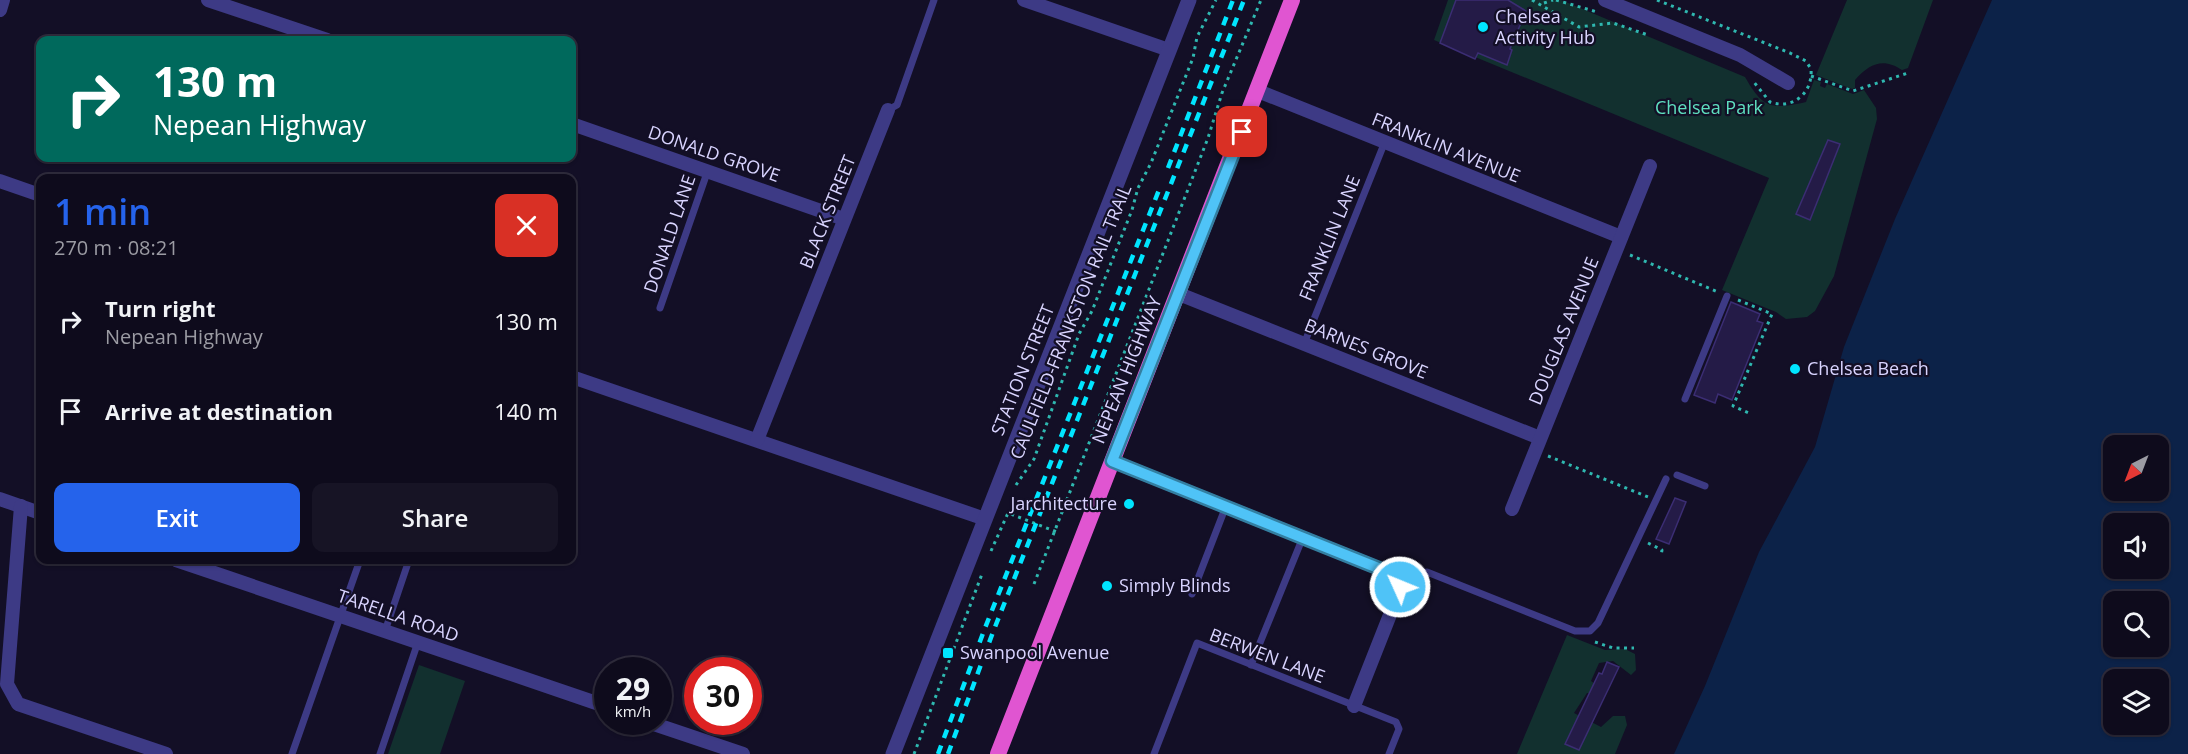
<!DOCTYPE html>
<html lang="en">
<head>
<meta charset="utf-8">
<style>
  body { margin:0; font-family:"Open Sans",sans-serif; background:#171425; color:#f1f3f6; height:100vh; display:flex; flex-direction:column; font-size:22px; white-space:nowrap }
  * { box-sizing:border-box; margin:0 }
  p { font-size:20px; color:#9b9ba3 }
  .icon { flex:none; width:33px; height:33px; fill:none; stroke:currentColor; stroke-width:2; stroke-linecap:round; stroke-linejoin:round }
  .map { position:relative; flex:1; overflow:hidden }
  .sheet { position:absolute; left:36px; top:174px; width:540px; height:390px; display:flex; flex-direction:column; background:#0e0b1c; border-radius:12px; box-shadow:0 2px 4px #0004,0 0 0 2px #2e2b3b }
  .sheet>* { flex:none }
  .top-card { position:absolute; left:36px; top:36px; width:540px; height:126px; border-radius:12px; box-shadow:0 2px 4px #0004,0 0 0 2px #2e2b3b; background:#00695c; color:#fff; overflow:hidden }
  .needle { width:39px; rotate:222deg }
  .fabs { position:absolute; left:2103px; top:435px; display:grid; gap:12px }
  .fabs a { display:grid; place-items:center; width:66px; height:66px; border-radius:12px; background:#0e0b1c; box-shadow:0 2px 4px #0004,0 0 0 2px #2e2b3b; font-size:30px }
  .speed { position:absolute; left:594px; top:657px; display:flex; gap:12px; font-size:30px; font-weight:700; text-align:center }
  .speed>* { display:grid; place-content:center; width:78px; height:78px; border-radius:50%; background:#0e0b1c; box-shadow:0 2px 4px #0004,0 0 0 2px #2e2b3b; line-height:1 }
  .speed small { font-size:15px; font-weight:400 }
  .speed .limit { border:9px solid #d22; background:#fff; color:#111 }
  .pin { position:absolute; display:grid; place-items:center; width:51px; height:51px; color:#fff; margin:-26px; border-radius:12px; box-shadow:0 3px 9px #0006 }
  .me { position:absolute; width:66px; margin:-33px; rotate:314deg; stroke-linejoin:round; filter:drop-shadow(0 0 4px #0008) }
  .turn { display:flex; align-items:center; gap:21px; height:126px; padding:0 18px; font-size:27px }
  .turn .icon { width:78px; height:78px; stroke-width:2.5 }
  .turn b { display:block; font-size:42px; line-height:51px }
  .round { display:grid; place-items:center; flex:none; width:63px; height:63px; border-radius:12px; background:#171425 }
  .summary { display:flex; align-items:center; justify-content:space-between; height:102px; padding:0 18px }
  h1 { font-size:36px; font-weight:600; line-height:45px; color:#2563eb }
  .button { display:flex; gap:12px; margin-top:auto; padding:12px 18px }
  .button a { flex:1; height:69px; border-radius:12px; background:#2563eb; color:#fff; font-size:24px; font-weight:600; line-height:69px; text-align:center }
  .button a+a { background:#171425; color:#f1f3f6 }
  ul { padding:0; list-style:none }
  li { display:flex; align-items:center; gap:18px; height:90px; padding:0 18px }
  li div { flex:1 }
  li b { display:block; font-size:22px }
  li em { font-style:normal }
  .map>svg:first-child { display:block }
  .green { fill:#12302f }
  .water { fill:#0c2248; fill-rule:evenodd }
  .building { fill:#241b47; stroke:#3b2d73; stroke-width:1.5 }
  .lines { fill:none; stroke-linecap:round; stroke-linejoin:round }
  .path { stroke:#2fb8b0; stroke-width:3; stroke-dasharray:3 4.5; stroke-linecap:butt }
  .service { stroke:#3d3a85; stroke-width:7 }
  .minor { stroke:#3d3a85; stroke-width:14 }
  .tertiary { stroke:#3d3a85; stroke-width:15 }
  .trunk { stroke:#e055d1; stroke-width:16 }
  .rail { stroke:#00e5ff; stroke-width:4.5; stroke-dasharray:9 8; stroke-linecap:butt }
  .route-casing { stroke:#337fa1; stroke-width:15 }
  .route { stroke:#4fc3f7; stroke-width:10 }
  .poi-dot { fill:#00e5ff; stroke:#130f26; stroke-width:2 }
  .labels { text-anchor:middle; stroke-width:4.5; stroke-linejoin:round; paint-order:stroke }
  .poi-label { font-size:18px; fill:#d9d4ff; stroke:#130f26; text-anchor:start }
  .park-label { font-size:18px; fill:#5fe0c0; stroke:#130f26 }
  .street-label { font-size:18px; fill:#d9d4ff; stroke:#130f26 }
</style>
</head>
<body>
<div class="map">
<svg width="2188" height="754" viewBox="0 0 2188 754">
  <rect width="100%" height="100%" fill="#130f26"/>
  <g class="green">
    <path d="M1448 0H1561L1745 77C1763 108 1770 110 1806 102L1814 80 1821 82 1820 86 1825 88 1827 84 1853 94 1864 90 1876 108 1877 119 1834 276 1815 311 1807 317 1786 319 1776 312 1722 290 1769 178 1434 40Z"/>
    <path d="M1847 0H1933L1908 68 1902 70C1883 57 1869 64 1855 80V88L1852 89 1816 75Z"/>
    <path d="M1567 635 1605 650 1625 649 1635 654 1636 670 1631 675 1613 661 1599 663 1591 681 1595 684 1591 693H1587L1574 713 1601 727 1613 716H1625L1627 725 1615 754H1517Z"/>
    <path d="M419 665 465 681 440 754H388Z"/>
  </g>
  <path class="water" d="M1992 0H2188V754H1674L1705 686 1759 552 1815 447 1844 347 1895 219ZM2114 446H2158V490H2114ZM2114 524H2158V568H2114ZM2114 602H2158V646H2114ZM2114 680H2158V724H2114Z"/>
  <g class="building">
    <path d="M1456 0H1508L1526 11 1510 49 1512 50 1507 65 1478 53 1475 59 1440 43Z"/>
    <path d="M1828 140 1840 144 1810 220 1796 214Z"/>
    <path d="M1731 302 1760 314 1757 321 1763 323 1732 400 1718 394 1715 403 1694 395Z"/>
    <path d="M1675 498 1686 502 1669 544 1656 539Z"/>
    <path d="M1607 662 1619 667 1579 750 1565 744 1599 673 1602 674Z"/>
  </g>
  <g class="lines">
    <g class="path">
      <path d="M1532 0 1579 27 1613 23 1648 35"/>
      <path d="M1556 0 1597 12"/>
      <path d="M1657 0 1790 53 1806 61 1811 69C1813 93 1793 110 1770 102L1753 81"/>
      <path d="M1544 3 1553 0"/>
      <path d="M1811 76 1853 91 1908 73"/>
      <path d="M1630 255 1718 292"/>
      <path d="M1738 300 1772 314 1733 406 1749 413"/>
      <path d="M1548 456 1648 497"/>
      <path d="M1016 485 1034 459 1079 334 1092 311 1132 210 1138 188 1151 163 1193 58 1197 37 1216 0"/>
      <path d="M1648 543 1662 550 1661 556"/>
      <path d="M991 551 1008 513 1057 532"/>
      <path d="M1034 584 1208 138 1222 93 1261 0"/>
      <path d="M1595 642 1613 648H1634"/>
      <path d="M914 754 982 574"/>
    </g>
    <g class="service">
      <path d="M888 110 897 105 934 0"/>
      <path d="M660 308 708 170"/>
      <path d="M1304 344 1384 144"/>
      <path d="M1685 399 1727 296"/>
      <path d="M1677 475 1705 486"/>
      <path d="M1397 576 1427 572 1575 631H1590L1598 623 1666 479"/>
      <path d="M1192 594 1226 506"/>
      <path d="M385 631 409 560"/>
      <path d="M1251 665 1303 537"/>
      <path d="M292 754 360 560"/>
      <path d="M380 754 418 642"/>
      <path d="M1154 754 1197 643 1396 722 1399 729 1389 754"/>
    </g>
    <g class="minor">
      <path d="M208 0 327 40"/>
      <path d="M1024 0 1169 50"/>
      <path d="M1605 0 1740 55 1788 83"/>
      <path d="M0 10 3 0"/>
      <path d="M1258 91 1621 237"/>
      <path d="M572 124 844 219"/>
      <path d="M0 181 40 195"/>
      <path d="M1179 294 1540 438"/>
      <path d="M572 377 985 519"/>
      <path d="M757 440 888 110"/>
      <path d="M1112 461 1388 572 1399 579V592L1354 706"/>
      <path d="M0 499 40 513"/>
      <path d="M21 506 7 684 18 704 166 754"/>
      <path d="M1512 509 1650 166"/>
      <path d="M176 560 608 707"/>
      <path d="M648 722 743 754"/>
    </g>
    <path class="tertiary" d="M893 754 1189 0"/>
    <path class="trunk" d="M998 754 1292 0"/>
    <g class="rail">
      <path d="M1168 168 1233 0"/>
      <path d="M938 754 985 628 1159 190"/>
      <path d="M948 754 993 632 1244 0"/>
    </g>
  </g>
  <g class="lines">
    <g class="route-casing">
      <path id="route" d="M1242 132 1112 461 1388 572 1399 579 1400 587"/>
    </g>
    <use href="#route" class="route"/>
  </g>
  <g class="poi-dot">
    <circle cx="1483" cy="27" r="6"/>
    <circle cx="1795" cy="369" r="6"/>
    <circle cx="1129" cy="504" r="6"/>
    <circle cx="1107" cy="586" r="6"/>
    <rect x="942" y="647" width="12" height="12" rx="3"/>
  </g>
  <g class="labels">
    <g class="poi-label">
      <text x="1495" y="23">Chelsea<tspan x="1495" dy="21">Activity Hub</tspan></text>
      <text x="1807" y="375">Chelsea Beach</text>
      <text x="1117" y="510" text-anchor="end">Jarchitecture</text>
      <text x="1119" y="592">Simply Blinds</text>
      <text x="960" y="659">Swanpool Avenue</text>
    </g>
    <g class="park-label">
      <text x="1709" y="114">Chelsea Park</text>
    </g>
    <g class="street-label">
      <text transform="translate(1446 148) rotate(22)" y="6">FRANKLIN AVENUE</text>
      <text transform="translate(714 154) rotate(19)" y="6">DONALD GROVE</text>
      <text transform="translate(828 212) rotate(-68)" y="6">BLACK STREET</text>
      <text transform="translate(670 234) rotate(-71)" y="6">DONALD LANE</text>
      <text transform="translate(1330 238) rotate(-68)" y="6">FRANKLIN LANE</text>
      <text transform="translate(1071 322) rotate(-68)" y="6">CAULFIELD-FRANKSTON RAIL TRAIL</text>
      <text transform="translate(1564 331) rotate(-68)" y="6">DOUGLAS AVENUE</text>
      <text transform="translate(1366 349) rotate(22)" y="6">BARNES GROVE</text>
      <text transform="translate(1023 370) rotate(-68)" y="6">STATION STREET</text>
      <text transform="translate(1127 370) rotate(-68)" y="6">NEPEAN HIGHWAY</text>
      <text transform="translate(398 616) rotate(19)" y="6">TARELLA ROAD</text>
      <text transform="translate(1267 656) rotate(21)" y="6">BERWEN LANE</text>
    </g>
  </g>
</svg>
<div class="fabs">
<a><svg class="needle" viewBox="-14 -14 28 28"><path d="M0-13l5 13h-10z" fill="#e53935"/><path d="M0 13l5-13h-10z" fill="#9b9ba3"/></svg></a>
<a><svg class="icon" aria-label="sound" viewBox="0 0 24 24"><path d="M4 9h4l5-4v14l-5-4H4zM17 9q2 3 0 6"/></svg></a>
<a><svg class="icon" aria-label="search" viewBox="0 0 24 24"><circle cx="10" cy="10" r="6"/><path d="M15 15l6 6"/></svg></a>
<a><svg class="icon" aria-label="layers" viewBox="0 0 24 24"><path d="M12 4l9 5-9 5-9-5zM3 14l9 5 9-5"/></svg></a>
</div>
<div class="speed"><div>29<small>km/h</small></div><div class="limit">30</div></div>
<div class="pin" style="left:1242px;top:132px;background:#d93025"><svg class="icon" aria-label="arrive" viewBox="0 0 24 24"><path d="M6 21V4h12l-3 4 3 4H6"/></svg></div>
<svg class="me" style="left:1400px;top:587px" viewBox="-20 -20 40 40"><circle r="17" fill="#4fc3f7" stroke="#fff" stroke-width="3"/><path d="M0-11L8 9 0 5-8 9z" fill="#fff"/></svg>
<div class="top-card">
<div class="turn"><svg class="icon" aria-label="right" viewBox="0 0 24 24"><path d="M7 20v-9h11M14 6l5 5-5 5"/></svg><div><b>130 m</b>Nepean Highway</div></div>
</div>
<section class="sheet">
<div class="summary"><div><h1>1 min</h1><p>270 m · 08:21</p></div><a class="round" style="background:#d93025;color:#fff"><svg class="icon" aria-label="close" viewBox="0 0 24 24"><path d="M6 6l12 12M18 6L6 18"/></svg></a></div>
<ul>
<li><svg class="icon" aria-label="right" viewBox="0 0 24 24"><path d="M7 20v-9h11M14 6l5 5-5 5"/></svg><div><b>Turn right</b><p>Nepean Highway</p></div><em>130 m</em></li>
<li><svg class="icon" aria-label="arrive" viewBox="0 0 24 24"><path d="M6 21V4h12l-3 4 3 4H6"/></svg><div><b>Arrive at destination</b></div><em>140 m</em></li>
</ul>
<div class="button"><a>Exit</a><a>Share</a></div>
</section>
</div>
</body>
</html>
